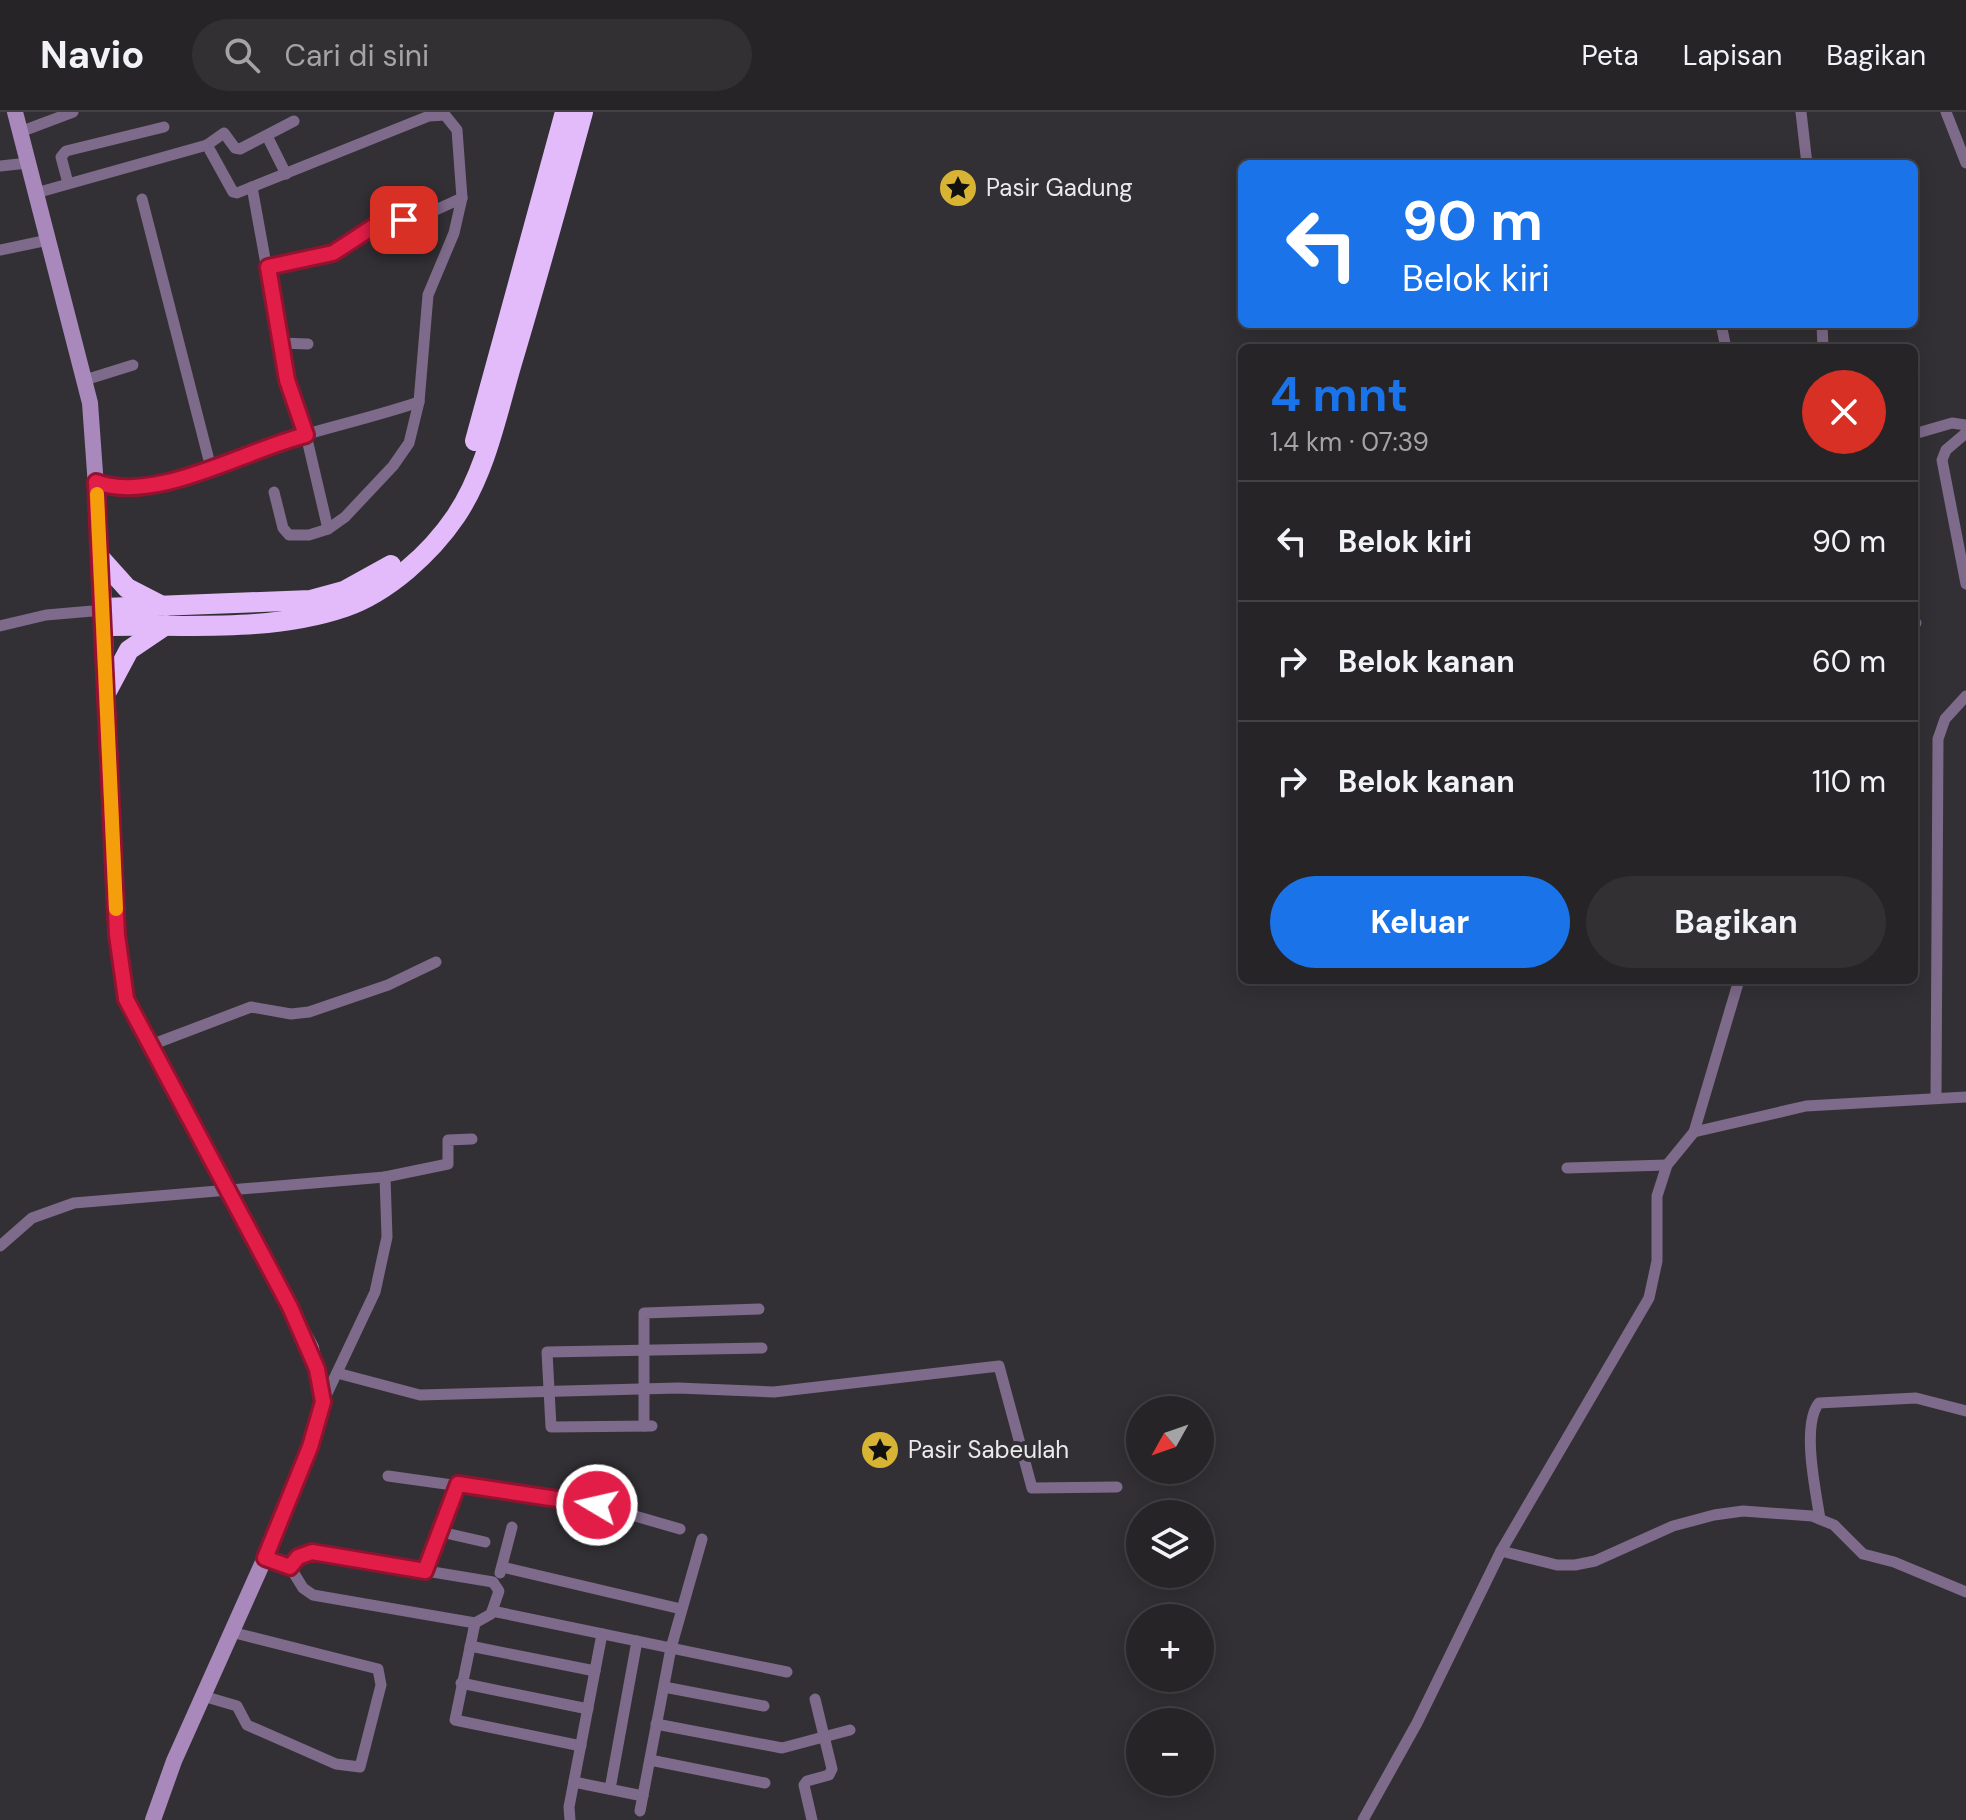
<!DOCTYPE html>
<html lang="id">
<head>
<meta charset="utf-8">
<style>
  body { margin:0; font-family:"DM Sans",sans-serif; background:#323033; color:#f1f3f6; height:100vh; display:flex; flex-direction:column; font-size:30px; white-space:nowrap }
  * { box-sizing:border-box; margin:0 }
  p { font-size:26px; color:#a4a4a7 }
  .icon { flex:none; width:44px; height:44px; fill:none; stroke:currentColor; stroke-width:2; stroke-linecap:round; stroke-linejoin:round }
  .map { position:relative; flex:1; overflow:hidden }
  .sheet { position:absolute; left:1238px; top:232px; width:680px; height:640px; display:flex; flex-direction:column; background:#262427; border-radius:12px; box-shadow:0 4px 20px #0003,0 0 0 2px #424144 }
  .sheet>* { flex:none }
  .guide { position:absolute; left:1238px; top:48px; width:680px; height:168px; border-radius:12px; box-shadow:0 4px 20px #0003,0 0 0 2px #424144; background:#1a73e8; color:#fff; overflow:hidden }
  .needle { width:52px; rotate:230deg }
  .buttons { position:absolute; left:1126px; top:1284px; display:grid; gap:16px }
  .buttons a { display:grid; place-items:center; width:88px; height:88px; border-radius:50%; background:#262427; box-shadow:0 4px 20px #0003,0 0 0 2px #424144; font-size:40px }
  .pin { position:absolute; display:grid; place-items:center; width:68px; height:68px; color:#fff; margin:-34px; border-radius:16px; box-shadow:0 4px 12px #0006 }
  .me { position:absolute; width:88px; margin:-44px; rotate:279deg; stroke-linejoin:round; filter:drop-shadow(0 0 6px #0008) }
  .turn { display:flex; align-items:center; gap:28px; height:168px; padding:0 32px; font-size:36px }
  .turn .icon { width:104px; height:104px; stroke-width:2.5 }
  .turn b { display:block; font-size:56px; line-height:68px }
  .round { display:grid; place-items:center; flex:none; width:84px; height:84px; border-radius:42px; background:#323033 }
  .summary { display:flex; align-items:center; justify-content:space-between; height:136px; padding:0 32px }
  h1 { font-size:48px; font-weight:700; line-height:60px; color:#1a73e8 }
  .primary-button { display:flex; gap:16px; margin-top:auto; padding:16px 32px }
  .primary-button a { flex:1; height:92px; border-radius:48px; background:#1a73e8; color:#fff; font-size:32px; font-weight:700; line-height:92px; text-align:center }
  .primary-button a+a { background:#323033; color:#f1f3f6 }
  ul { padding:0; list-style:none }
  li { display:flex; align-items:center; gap:24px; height:120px; padding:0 32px; border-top:2px solid #424144 }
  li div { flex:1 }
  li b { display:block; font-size:30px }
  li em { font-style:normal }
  header { display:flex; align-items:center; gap:48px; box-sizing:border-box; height:112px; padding:0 40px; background:#262427; border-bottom:2px solid #424144 }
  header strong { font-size:38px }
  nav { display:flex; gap:44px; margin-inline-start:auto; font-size:28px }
  .search { width:560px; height:72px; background:#323033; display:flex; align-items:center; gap:20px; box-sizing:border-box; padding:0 28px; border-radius:44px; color:#a4a4a7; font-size:30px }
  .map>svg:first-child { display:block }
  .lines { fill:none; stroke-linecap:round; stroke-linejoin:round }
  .street { stroke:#7e6a8a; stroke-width:11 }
  .secondary { stroke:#a988bb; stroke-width:16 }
  .highway { stroke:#e3bbfa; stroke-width:20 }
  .route-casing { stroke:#92132f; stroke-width:20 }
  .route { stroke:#e11d48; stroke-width:14 }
  .slow { stroke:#f59e0b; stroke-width:14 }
  .labels { text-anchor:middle; stroke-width:8; stroke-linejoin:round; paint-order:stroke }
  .poi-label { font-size:24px; fill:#eae9eb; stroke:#323034; text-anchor:start }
</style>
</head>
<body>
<header>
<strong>Navio</strong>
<div class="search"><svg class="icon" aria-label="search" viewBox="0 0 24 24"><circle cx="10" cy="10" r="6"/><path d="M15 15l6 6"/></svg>Cari di sini</div>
<nav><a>Peta</a><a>Lapisan</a><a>Bagikan</a></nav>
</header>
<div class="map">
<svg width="1966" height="1708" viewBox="0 0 1966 1708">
  <rect width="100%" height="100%" fill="#323034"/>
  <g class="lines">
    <g class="street">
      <path d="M1801 0 1807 52"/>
      <path d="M1946 0 1966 51"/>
      <path d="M20 20 73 0"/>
      <path d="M267 24 286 62"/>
      <path d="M207 33 224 21 235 36 240 37 294 9"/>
      <path d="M0 54 28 51"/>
      <path d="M68 71 61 45 66 39 164 15"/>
      <path d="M252 75 287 268 306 323 328 417"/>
      <path d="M36 81 207 33 233 80 237 81 429 4 445 3 457 18 462 86 454 121 428 183 419 290 409 331 393 354 345 405 328 417 309 423H289L283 416 274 380"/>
      <path d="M142 87 211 356"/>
      <path d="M0 138 48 128"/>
      <path d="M268 155 333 141 379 111 418 106 462 86"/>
      <path d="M1721 212 1726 236"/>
      <path d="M1822 212 1823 236"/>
      <path d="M280 231 308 232"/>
      <path d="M85 268 133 253"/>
      <path d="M1966 321 1946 338 1942 348 1966 472"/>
      <path d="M1914 322 1952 311 1966 313"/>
      <path d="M96 370C153 391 228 345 284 329 329 315 374 305 419 290"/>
      <path d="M1914 511H1916"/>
      <path d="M0 514 46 503 104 498"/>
      <path d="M151 933 251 895 291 902 309 900 388 873 436 850"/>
      <path d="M1936 984 1938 627 1945 607 1966 584"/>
      <path d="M1694 1020 1806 994 1966 985"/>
      <path d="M1567 1056 1667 1053"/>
      <path d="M385 1065 448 1052V1028L472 1027"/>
      <path d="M0 1134 32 1106 74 1091 385 1065 387 1125 375 1180 323 1290"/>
      <path d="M337 1261 420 1283 678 1276 774 1280 999 1254 1032 1376 1117 1375"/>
      <path d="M644 1314V1201L759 1197"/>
      <path d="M652 1314 551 1315 547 1240 762 1236"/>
      <path d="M388 1364 597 1393 680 1417"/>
      <path d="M1820 1407C1816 1380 1801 1313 1819 1291L1916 1286 1966 1299"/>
      <path d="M441 1420 485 1430"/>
      <path d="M1501 1439 1557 1453H1575L1595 1449 1673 1414 1714 1403 1743 1399 1812 1404 1834 1413 1863 1442 1894 1450 1966 1480"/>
      <path d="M265 1446 290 1455 303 1476 313 1483 475 1511 491 1502 499 1479 493 1470 312 1440 298 1445 290 1455"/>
      <path d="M502 1455 681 1497"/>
      <path d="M425 1459 458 1372"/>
      <path d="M500 1461 512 1415"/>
      <path d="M492 1499 787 1560"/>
      <path d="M475 1511 455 1608 581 1634"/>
      <path d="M470 1534 595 1559"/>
      <path d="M461 1571 588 1597"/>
      <path d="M664 1575 764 1594"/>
      <path d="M203 1584 237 1594 247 1613 336 1652 360 1655 381 1573 378 1557 231 1520"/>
      <path d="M656 1612 782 1636 850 1618"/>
      <path d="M650 1648 765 1671"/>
      <path d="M574 1670 643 1684"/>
      <path d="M610 1677 637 1529"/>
      <path d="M640 1699 671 1536 702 1427"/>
      <path d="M570 1708 569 1695 602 1522"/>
      <path d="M812 1708 804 1673 807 1669 829 1663 832 1657 815 1587"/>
      <path d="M1363 1708 1417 1611 1501 1439 1649 1186 1657 1149V1084L1667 1053 1694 1020 1739 868"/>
    </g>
    <path class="secondary" d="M15 0 90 291 103 472 117 823 126 887 311 1236 323 1290 310 1335 276 1421 174 1649 153 1708"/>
    <g class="highway">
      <path d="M475 329 565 0"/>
      <path d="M101 447 127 476 160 493"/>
      <path d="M104 496 311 488 344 479 391 453"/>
      <path d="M104 514C183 512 269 521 345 495 388 480 431 441 456 404 486 359 497 302 512 251 537 167 560 84 583 0"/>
      <path d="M106 581 129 538 166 513"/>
    </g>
  </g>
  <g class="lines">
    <g class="route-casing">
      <path id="route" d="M404 108 379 111 333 141 268 155 287 268 306 323C245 338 156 392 96 370L117 823 126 887 290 1195 317 1257 323 1290 310 1335 265 1446 290 1455 298 1445 312 1440 425 1459 458 1372 597 1393"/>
    </g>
    <use href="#route" class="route"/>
    <path class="slow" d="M97 382 116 797"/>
  </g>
  <defs>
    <g id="sight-disc" transform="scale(2)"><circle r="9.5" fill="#d8b434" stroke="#323034"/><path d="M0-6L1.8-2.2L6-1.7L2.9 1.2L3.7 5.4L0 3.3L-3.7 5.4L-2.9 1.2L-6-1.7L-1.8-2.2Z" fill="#111"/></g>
  </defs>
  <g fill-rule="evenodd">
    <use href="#sight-disc" x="958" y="76"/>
    <use href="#sight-disc" x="880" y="1338"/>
  </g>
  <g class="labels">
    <g class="poi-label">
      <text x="986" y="84">Pasir Gadung</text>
      <text x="908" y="1346">Pasir Sabeulah</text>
    </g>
  </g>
</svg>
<div class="buttons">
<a><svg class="needle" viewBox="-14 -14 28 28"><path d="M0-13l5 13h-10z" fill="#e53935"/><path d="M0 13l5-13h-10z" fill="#a4a4a7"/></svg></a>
<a><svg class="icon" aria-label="layers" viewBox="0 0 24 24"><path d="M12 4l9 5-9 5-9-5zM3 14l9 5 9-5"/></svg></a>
<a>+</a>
<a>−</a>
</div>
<div class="pin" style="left:404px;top:108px;background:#d93025"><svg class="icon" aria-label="arrive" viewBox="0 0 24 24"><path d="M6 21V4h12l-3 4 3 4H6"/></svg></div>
<svg class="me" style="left:597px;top:1393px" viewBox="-20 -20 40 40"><circle r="17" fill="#e11d48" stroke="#fff" stroke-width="3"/><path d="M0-11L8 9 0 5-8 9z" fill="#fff"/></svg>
<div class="guide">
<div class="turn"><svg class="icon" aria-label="left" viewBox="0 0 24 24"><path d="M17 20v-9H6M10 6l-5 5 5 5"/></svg><div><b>90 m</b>Belok kiri</div></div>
</div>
<section class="sheet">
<div class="summary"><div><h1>4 mnt</h1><p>1.4 km · 07:39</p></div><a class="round" style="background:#d93025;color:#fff"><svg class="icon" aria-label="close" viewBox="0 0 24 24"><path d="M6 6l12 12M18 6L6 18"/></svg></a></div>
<ul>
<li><svg class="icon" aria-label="left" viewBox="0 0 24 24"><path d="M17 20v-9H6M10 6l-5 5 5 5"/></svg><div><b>Belok kiri</b></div><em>90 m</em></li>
<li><svg class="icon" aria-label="right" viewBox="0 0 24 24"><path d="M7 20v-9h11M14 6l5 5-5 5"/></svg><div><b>Belok kanan</b></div><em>60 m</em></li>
<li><svg class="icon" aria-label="right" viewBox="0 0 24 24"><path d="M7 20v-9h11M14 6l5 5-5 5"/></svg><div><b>Belok kanan</b></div><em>110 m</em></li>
</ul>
<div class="primary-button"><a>Keluar</a><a>Bagikan</a></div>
</section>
</div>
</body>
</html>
